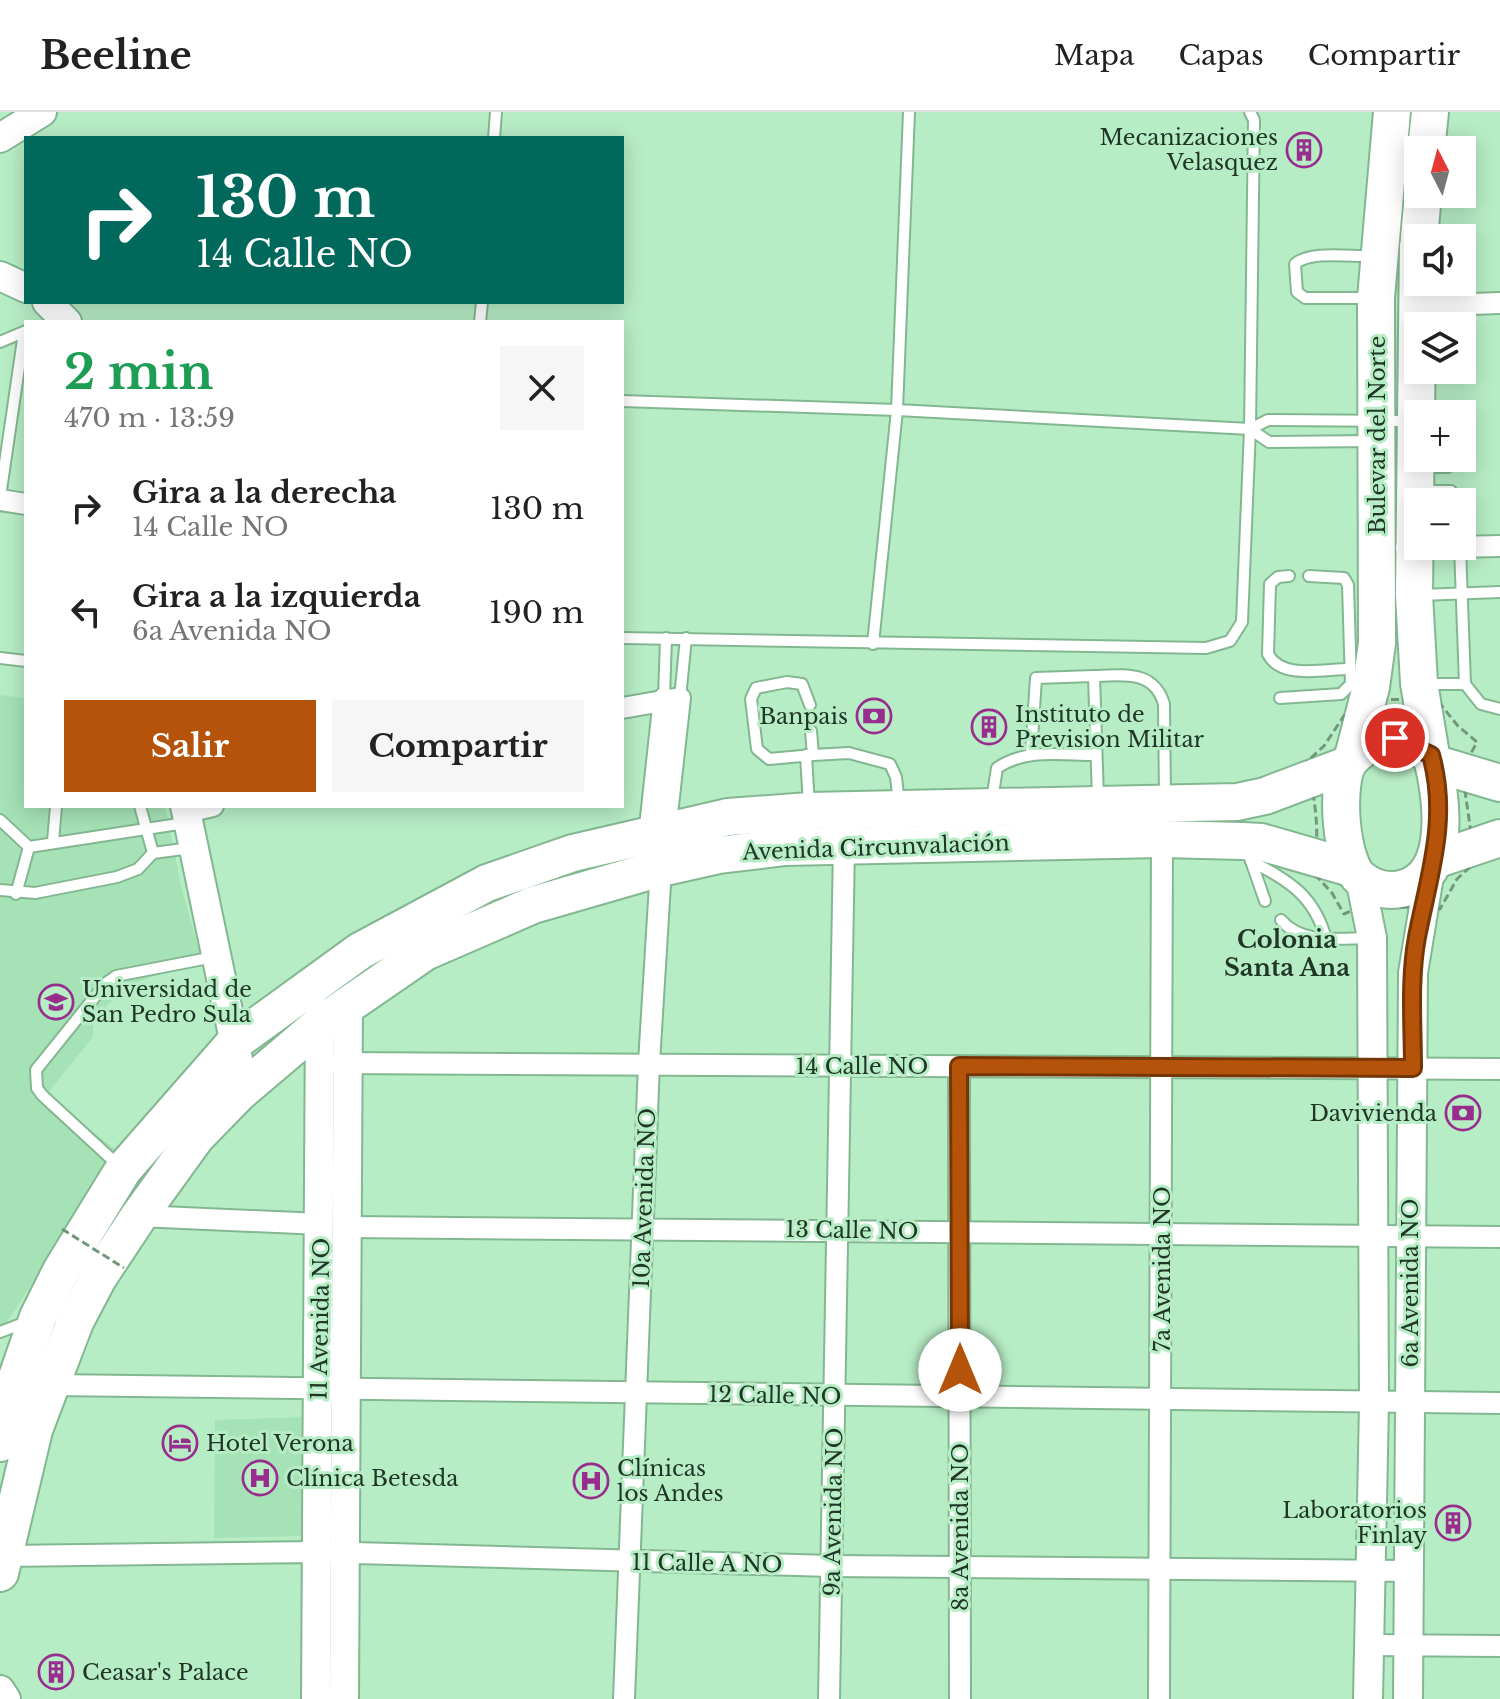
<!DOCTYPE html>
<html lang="es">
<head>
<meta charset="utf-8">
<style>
  body { margin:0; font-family:"Libre Baskerville",serif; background:#f6f6f6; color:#222; height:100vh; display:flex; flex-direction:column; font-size:30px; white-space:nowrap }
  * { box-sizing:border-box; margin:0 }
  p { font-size:26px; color:#767676 }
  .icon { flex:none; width:44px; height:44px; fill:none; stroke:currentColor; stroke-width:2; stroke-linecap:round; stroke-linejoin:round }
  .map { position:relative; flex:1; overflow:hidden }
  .details { position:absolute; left:24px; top:208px; width:600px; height:488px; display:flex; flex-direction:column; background:#fff; border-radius:0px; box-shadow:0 4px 20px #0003 }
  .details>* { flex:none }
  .banner { position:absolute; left:24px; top:24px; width:600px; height:168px; border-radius:0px; box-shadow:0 4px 20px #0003; background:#00695c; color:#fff; overflow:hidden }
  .needle { width:52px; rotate:354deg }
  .tools { position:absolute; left:1404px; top:24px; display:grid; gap:16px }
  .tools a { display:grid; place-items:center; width:72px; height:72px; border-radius:0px; background:#fff; box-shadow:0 4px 20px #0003; font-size:40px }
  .pin { position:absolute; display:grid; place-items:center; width:68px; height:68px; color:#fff; margin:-34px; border:4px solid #fff; border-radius:50%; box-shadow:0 2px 8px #0007 }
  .me { position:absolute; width:88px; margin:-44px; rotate:0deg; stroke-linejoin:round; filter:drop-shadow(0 0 6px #0008) }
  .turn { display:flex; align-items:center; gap:28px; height:168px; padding:0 40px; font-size:36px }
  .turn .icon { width:104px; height:104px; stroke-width:2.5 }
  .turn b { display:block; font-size:56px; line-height:68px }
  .round { display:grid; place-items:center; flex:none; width:84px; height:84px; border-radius:0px; background:#f6f6f6 }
  .overview { display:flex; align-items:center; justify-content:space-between; height:136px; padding:0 40px }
  h1 { font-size:48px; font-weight:700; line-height:60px; color:#1e9e55 }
  .action { display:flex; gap:16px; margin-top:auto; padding:16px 40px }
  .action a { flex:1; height:92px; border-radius:0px; background:#b45309; color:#fff; font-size:32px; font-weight:700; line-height:92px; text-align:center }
  .action a+a { background:#f6f6f6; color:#222 }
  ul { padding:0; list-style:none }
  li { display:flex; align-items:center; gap:24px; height:104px; padding:0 40px }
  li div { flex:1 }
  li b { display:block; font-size:30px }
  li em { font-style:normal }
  header { display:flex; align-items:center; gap:48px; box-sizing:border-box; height:112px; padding:0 40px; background:#fff; border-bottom:2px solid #e0e0e0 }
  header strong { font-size:38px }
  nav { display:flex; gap:44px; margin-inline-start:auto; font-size:28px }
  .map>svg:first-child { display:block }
  .built { fill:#a5e2b6 }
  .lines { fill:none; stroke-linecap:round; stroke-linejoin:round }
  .lane-casing { stroke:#83b791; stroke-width:14 }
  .street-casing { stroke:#83b791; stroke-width:24 }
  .secondary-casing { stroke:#83b791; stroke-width:32 }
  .highway-casing { stroke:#83b791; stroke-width:40 }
  .path { stroke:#71987c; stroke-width:3; stroke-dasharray:8 4; stroke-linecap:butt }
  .lane { stroke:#fff; stroke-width:10 }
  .street { stroke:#fff; stroke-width:20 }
  .secondary { stroke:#fff; stroke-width:28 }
  .highway { stroke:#fff; stroke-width:36 }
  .path-bridge { stroke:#71987c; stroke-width:3; stroke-dasharray:8 4; stroke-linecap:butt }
  .route-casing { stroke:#753606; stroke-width:20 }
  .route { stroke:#b45309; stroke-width:14 }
  .labels { text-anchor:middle; stroke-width:6; stroke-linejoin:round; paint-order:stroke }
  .poi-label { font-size:22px; fill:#203627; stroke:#b7edc5; text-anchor:start }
  .street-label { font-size:22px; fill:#203627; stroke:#b7edc5 }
  .neighbourhood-label { font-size:24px; font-weight:bold; fill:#203627; stroke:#b7edc5 }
</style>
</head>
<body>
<header>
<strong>Beeline</strong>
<nav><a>Mapa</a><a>Capas</a><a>Compartir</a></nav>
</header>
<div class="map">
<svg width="1500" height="1587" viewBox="0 0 1500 1587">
  <rect width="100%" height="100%" fill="#b7edc5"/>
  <g class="built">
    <path d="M0 583 25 586 26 694H165L182 778 202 848 129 873 93 907V925L45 984 118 1039 0 1221Z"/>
    <path d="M306 1305 304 1424 214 1426 215 1308Z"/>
  </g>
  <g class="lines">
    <g class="lane-casing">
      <g id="lane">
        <path d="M494 26 496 0"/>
        <path d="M1370 186H1305L1297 180 1295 152C1310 138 1352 145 1373 144"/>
        <path d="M480 210 482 190"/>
        <path d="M0 230 26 219"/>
        <path d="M622 289 897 298 1250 317 1269 330 1372 329"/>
        <path d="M1250 317 1268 308 1409 309"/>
        <path d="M1421 355H1448"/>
        <path d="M1421 379H1451"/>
        <path d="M0 385 24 221"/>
        <path d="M1460 435 1465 572 1481 592 1500 597"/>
        <path d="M1289 464 1278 465 1270 472 1268 542C1281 568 1324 557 1349 557"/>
        <path d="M1420 483 1500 480"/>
        <path d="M622 526 1206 536 1230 529 1242 510 1250 317 1254 8 1250 0"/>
        <path d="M873 532 897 298 909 0"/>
        <path d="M0 546 26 549"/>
        <path d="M1425 572H1465"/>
        <path d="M664 586 666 526"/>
        <path d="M680 586 686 526"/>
        <path d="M1280 586 1341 582 1351 572 1348 473 1344 466 1309 464"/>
        <path d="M810 593 802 572 787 570 756 576 751 587 757 637 769 647 813 643 811 619"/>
        <path d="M1031 642 1036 566 1094 564"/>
        <path d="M806 643 809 693"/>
        <path d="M813 643 849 641 890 652 896 665 899 692"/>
        <path d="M1098 687 1094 564C1124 563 1154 558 1164 592L1165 687"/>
        <path d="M992 688 997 656C1026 636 1062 643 1095 643"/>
        <path d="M140 694 153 741"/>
        <path d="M0 708 29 735"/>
        <path d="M53 730 56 694"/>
        <path d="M29 735 185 711"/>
        <path d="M1250 746 1265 789"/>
        <path d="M1251 749C1289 769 1314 783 1326 827"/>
        <path d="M0 778 35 781 117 765 138 757 153 741 191 736"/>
        <path d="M16 782 29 735"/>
        <path d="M1281 808C1302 833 1340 826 1370 826"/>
        <path d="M119 1054 42 983 37 976 36 958 106 871 116 864 214 845"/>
        <path d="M0 1220 29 1209"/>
      </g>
    </g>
    <g class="street-casing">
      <g id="street">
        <path d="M1416 194 1500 191"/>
        <path d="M0 388 26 392"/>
        <path d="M1406 436 1500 434"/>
        <path d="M622 596 680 586 661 756 649 951 624 1587"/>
        <path d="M187 700 213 694"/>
        <path d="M649 724 664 586"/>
        <path d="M337 951 1500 957"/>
        <path d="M959 954 960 1587"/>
        <path d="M139 1104 321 1112"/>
        <path d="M348 1115 1500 1125"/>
        <path d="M51 1273 1500 1291"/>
        <path d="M5 1444 318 1440 831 1454 1409 1459"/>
        <path d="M1367 1533 1500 1534"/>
        <path d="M829 1587 844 733"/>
        <path d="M1159 1587 1162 727"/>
      </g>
    </g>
    <g class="secondary-casing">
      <g id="secondary">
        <path d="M0 26 42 0"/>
        <path d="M0 164 26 176"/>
        <path d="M47 190 67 210"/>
        <path d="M185 694 238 947 236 962 216 989"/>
        <path d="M1360 766 1372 826 1374 1292 1368 1587"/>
        <path d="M0 1578 6 1587"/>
        <path d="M316 1587 320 900"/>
        <path d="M344 1587 348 891"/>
        <path d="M1408 1587 1413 861 1430 758"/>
      </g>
    </g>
    <g class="highway-casing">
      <g id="highway">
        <path d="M1426 38 1430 0"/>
        <path d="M1419 126 1423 82"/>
        <path d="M1418 134 1414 483 1419 571 1431 643"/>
        <path d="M1384 626 1407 629 1431 643C1442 681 1454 767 1401 777 1387 780 1372 776 1361 767 1340 751 1335 671 1349 650 1357 639 1372 631 1384 626Z"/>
        <path d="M1353 645 1371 575 1377 531 1376 186 1392 0"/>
        <path d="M1433 651 1500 671"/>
        <path d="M1435 748 1500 726"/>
        <path d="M0 1331 9 1288 38 1205 61 1159 123 1058 236 929 360 839 487 771 573 741 728 705 809 699 1237 690 1265 684 1347 653"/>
        <path d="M0 1461 34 1318 51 1273 75 1210 98 1166 139 1104 196 1025 239 981 319 913 425 840 533 793 661 756 719 743 785 735 1162 727 1242 729 1261 730 1351 756"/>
      </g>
    </g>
    <path class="path" d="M1355 587 1437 588 1458 614 1477 630 1462 658 1473 735 1480 746 1457 767 1440 797 1365 793 1344 802 1332 781 1311 758C1322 739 1316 671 1303 653L1324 634Z"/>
    <use href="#lane" class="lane"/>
    <use href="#street" class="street"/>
    <use href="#secondary" class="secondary"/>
    <use href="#highway" class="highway"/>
    <path class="path-bridge" d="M62 1117 124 1156"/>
  </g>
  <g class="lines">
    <g class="route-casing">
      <path id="route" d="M960 1258 959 954 1413 956C1413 913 1409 868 1417 825 1429 763 1449 707 1431 643L1395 626"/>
    </g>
    <use href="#route" class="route"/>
  </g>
  <defs>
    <g id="building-ring" transform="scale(1.8)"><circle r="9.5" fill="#b7edc5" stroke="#992d8d" stroke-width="1.5"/><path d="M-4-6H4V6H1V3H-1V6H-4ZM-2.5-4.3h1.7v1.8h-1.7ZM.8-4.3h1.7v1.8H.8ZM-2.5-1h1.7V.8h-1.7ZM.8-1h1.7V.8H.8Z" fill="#992d8d"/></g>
    <g id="bank-ring" transform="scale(1.8)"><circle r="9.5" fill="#b7edc5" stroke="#992d8d" stroke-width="1.5"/><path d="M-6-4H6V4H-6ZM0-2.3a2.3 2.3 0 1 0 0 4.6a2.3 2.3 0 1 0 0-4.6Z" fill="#992d8d"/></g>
    <g id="university-ring" transform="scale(1.8)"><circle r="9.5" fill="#b7edc5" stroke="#992d8d" stroke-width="1.5"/><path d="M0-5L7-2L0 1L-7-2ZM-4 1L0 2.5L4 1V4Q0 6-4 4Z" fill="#992d8d"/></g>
    <g id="hotel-ring" transform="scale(1.8)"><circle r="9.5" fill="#b7edc5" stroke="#992d8d" stroke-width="1.5"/><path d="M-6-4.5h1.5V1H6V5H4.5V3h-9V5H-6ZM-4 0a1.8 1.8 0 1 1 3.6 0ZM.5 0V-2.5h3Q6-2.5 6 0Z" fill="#992d8d"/></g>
    <g id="hospital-ring" transform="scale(1.8)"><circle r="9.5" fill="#b7edc5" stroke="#992d8d" stroke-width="1.5"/><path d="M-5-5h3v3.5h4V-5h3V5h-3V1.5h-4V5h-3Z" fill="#992d8d"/></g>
  </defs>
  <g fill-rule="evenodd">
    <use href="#building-ring" x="1304" y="38"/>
    <use href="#bank-ring" x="874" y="604"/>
    <use href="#building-ring" x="989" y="615"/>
    <use href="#university-ring" x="56" y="890"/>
    <use href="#bank-ring" x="1463" y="1001"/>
    <use href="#hotel-ring" x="180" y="1331"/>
    <use href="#hospital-ring" x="260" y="1366"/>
    <use href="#hospital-ring" x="591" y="1369"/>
    <use href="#building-ring" x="1453" y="1411"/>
    <use href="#building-ring" x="56" y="1560"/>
  </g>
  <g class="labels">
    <g class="poi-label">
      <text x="1278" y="33" text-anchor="end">Mecanizaciones<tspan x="1278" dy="25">Velasquez</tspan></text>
      <text x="1015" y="610">Instituto de<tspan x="1015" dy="25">Prevision Militar</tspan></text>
      <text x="848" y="612" text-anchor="end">Banpais</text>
      <text x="82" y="885">Universidad de<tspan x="82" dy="25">San Pedro Sula</tspan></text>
      <text x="1437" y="1009" text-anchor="end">Davivienda</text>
      <text x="206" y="1339">Hotel Verona</text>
      <text x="617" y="1364">Clínicas<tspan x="617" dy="25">los Andes</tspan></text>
      <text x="286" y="1374">Clínica Betesda</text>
      <text x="1427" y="1406" text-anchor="end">Laboratorios<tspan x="1427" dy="25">Finlay</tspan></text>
      <text x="82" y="1568">Ceasar's Palace</text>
    </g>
    <g class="street-label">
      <text transform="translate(1377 323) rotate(-90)" y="8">Bulevar del Norte</text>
      <text transform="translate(876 735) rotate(-2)" y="8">Avenida Circunvalación</text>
      <text x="862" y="962">14 Calle NO</text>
      <text transform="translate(644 1086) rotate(-88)" y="8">10a Avenida NO</text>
      <text transform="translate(852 1118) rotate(1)" y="8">13 Calle NO</text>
      <text transform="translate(1162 1157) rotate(-90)" y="8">7a Avenida NO</text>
      <text transform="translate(1410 1171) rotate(-90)" y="8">6a Avenida NO</text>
      <text transform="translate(320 1207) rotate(-89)" y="8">11 Avenida NO</text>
      <text transform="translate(775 1283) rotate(1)" y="8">12 Calle NO</text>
      <text transform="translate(833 1400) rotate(-89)" y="8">9a Avenida NO</text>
      <text transform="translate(960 1415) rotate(-90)" y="8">8a Avenida NO</text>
      <text transform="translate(707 1451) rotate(1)" y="8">11 Calle A NO</text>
    </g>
    <g class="neighbourhood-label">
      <text x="1287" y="836">Colonia<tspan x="1287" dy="28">Santa Ana</tspan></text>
    </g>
  </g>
</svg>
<div class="tools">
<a><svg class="needle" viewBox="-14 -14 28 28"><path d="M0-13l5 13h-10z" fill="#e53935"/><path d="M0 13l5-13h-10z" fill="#767676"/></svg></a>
<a><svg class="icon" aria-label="sound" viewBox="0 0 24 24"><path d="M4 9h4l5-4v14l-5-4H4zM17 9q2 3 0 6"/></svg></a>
<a><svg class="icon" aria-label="layers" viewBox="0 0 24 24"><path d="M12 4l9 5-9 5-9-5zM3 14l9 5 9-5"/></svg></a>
<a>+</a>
<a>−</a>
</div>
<div class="pin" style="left:1395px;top:626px;background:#d93025"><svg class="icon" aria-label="arrive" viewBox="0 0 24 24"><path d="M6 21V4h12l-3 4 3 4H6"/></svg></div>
<svg class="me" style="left:960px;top:1258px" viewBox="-20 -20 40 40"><circle r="19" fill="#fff"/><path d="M0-13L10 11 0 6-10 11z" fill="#b45309"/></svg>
<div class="banner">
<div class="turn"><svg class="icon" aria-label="right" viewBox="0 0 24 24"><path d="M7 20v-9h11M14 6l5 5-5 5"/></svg><div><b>130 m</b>14 Calle NO</div></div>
</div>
<section class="details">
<div class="overview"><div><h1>2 min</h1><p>470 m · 13:59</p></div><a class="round"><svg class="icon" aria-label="close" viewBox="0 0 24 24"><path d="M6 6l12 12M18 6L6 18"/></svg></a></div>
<ul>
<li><svg class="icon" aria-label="right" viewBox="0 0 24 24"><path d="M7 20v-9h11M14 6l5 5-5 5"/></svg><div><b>Gira a la derecha</b><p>14 Calle NO</p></div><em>130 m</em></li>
<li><svg class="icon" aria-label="left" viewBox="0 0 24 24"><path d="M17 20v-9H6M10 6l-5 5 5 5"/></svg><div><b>Gira a la izquierda</b><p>6a Avenida NO</p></div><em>190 m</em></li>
</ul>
<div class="action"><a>Salir</a><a>Compartir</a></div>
</section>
</div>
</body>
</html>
